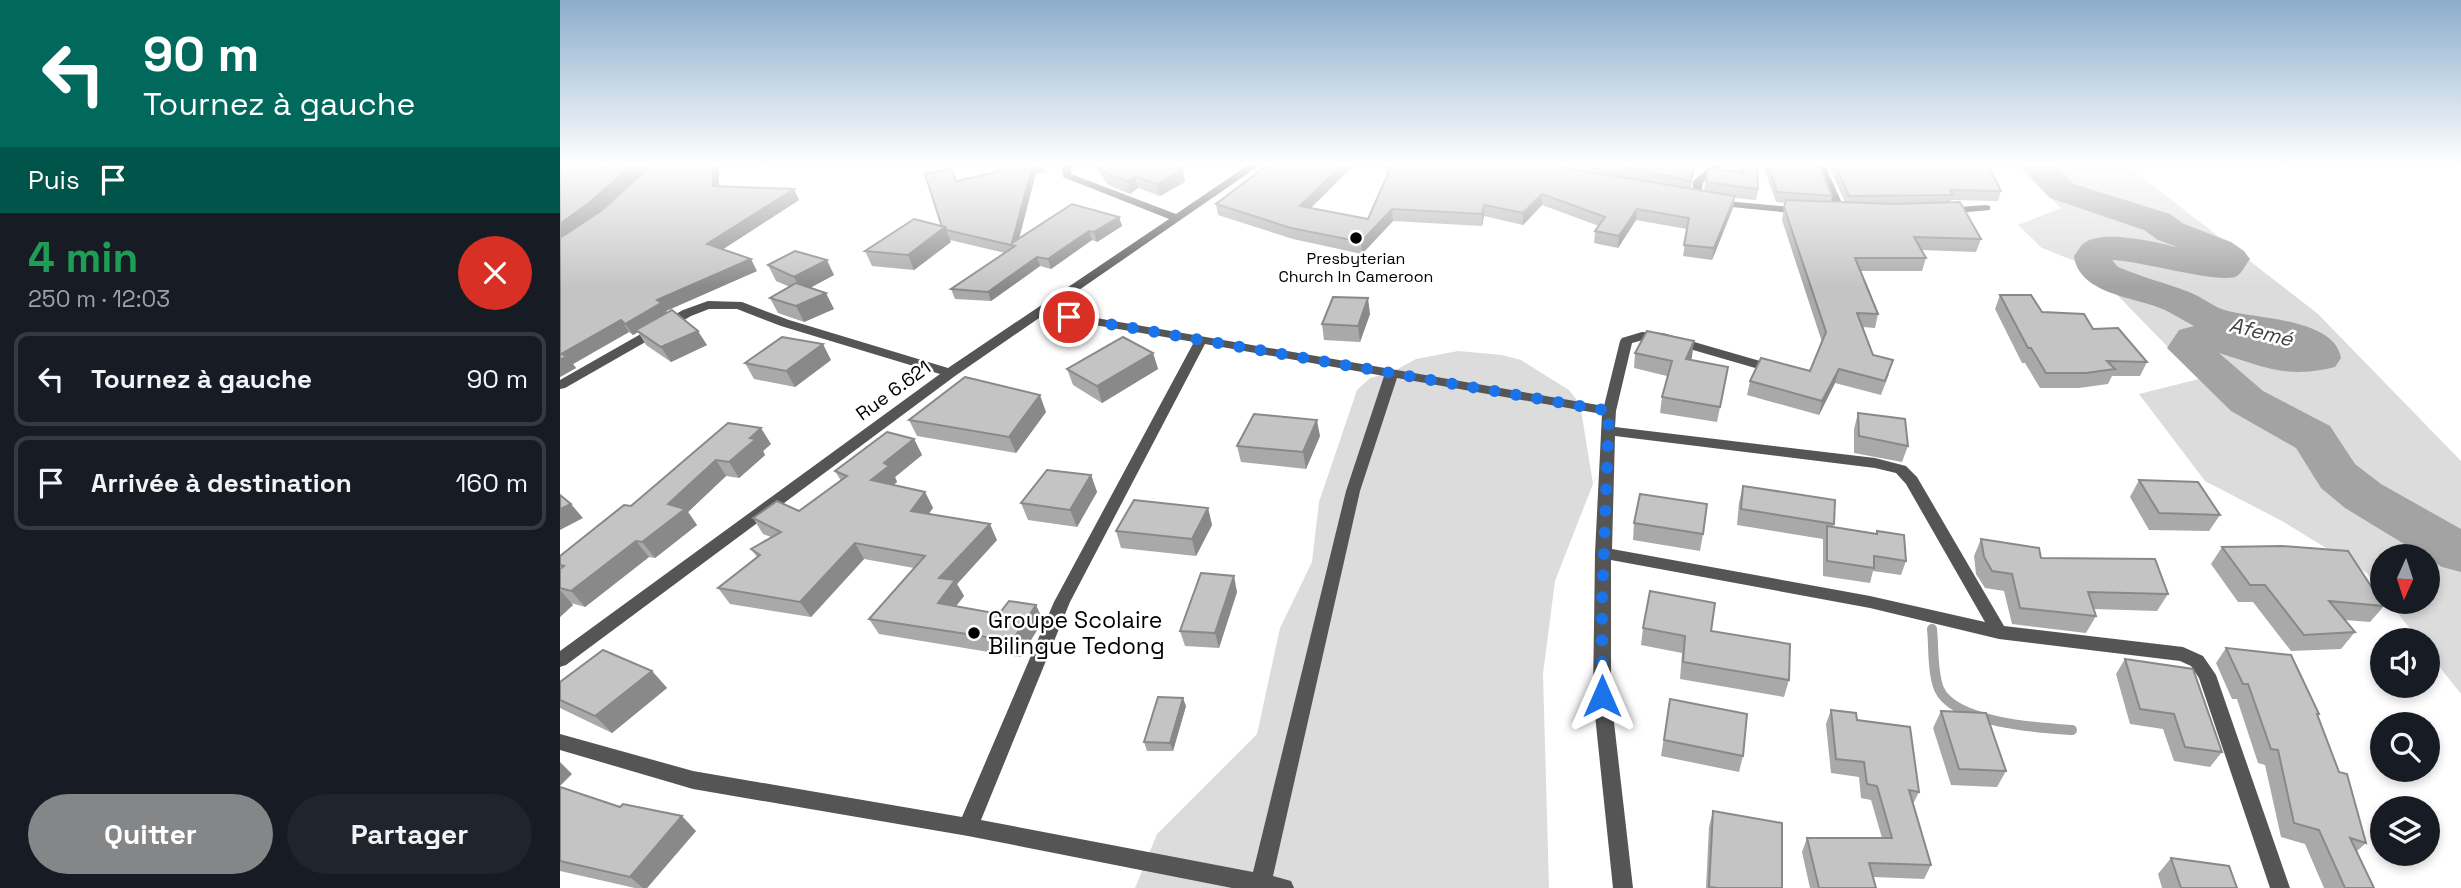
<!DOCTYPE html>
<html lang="fr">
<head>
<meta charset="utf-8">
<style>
  body { margin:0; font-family:"Space Grotesk",sans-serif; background:#20242c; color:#f1f3f6; height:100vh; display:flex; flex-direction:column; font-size:26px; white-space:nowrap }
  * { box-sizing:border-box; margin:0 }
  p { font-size:23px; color:#9ea1a6 }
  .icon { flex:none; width:38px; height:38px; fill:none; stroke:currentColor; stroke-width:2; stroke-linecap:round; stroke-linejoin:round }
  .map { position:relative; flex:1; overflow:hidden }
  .drawer { display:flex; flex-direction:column; background:#171b24; width:560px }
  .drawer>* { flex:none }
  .guide { background:#00695c; color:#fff; overflow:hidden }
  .needle { width:46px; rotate:183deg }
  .tools { position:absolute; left:1810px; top:544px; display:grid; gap:14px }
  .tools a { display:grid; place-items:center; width:70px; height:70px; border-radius:50%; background:#171b24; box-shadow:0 4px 10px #0003; font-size:35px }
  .pin { position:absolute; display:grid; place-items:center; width:60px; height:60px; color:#fff; margin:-30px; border:4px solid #fff; border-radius:50%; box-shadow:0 2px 7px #0007 }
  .me { position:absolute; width:77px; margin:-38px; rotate:0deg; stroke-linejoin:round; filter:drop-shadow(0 0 5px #0008) }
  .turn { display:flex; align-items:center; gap:24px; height:147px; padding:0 28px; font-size:32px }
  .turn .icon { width:91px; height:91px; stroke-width:2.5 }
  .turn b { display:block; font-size:49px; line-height:60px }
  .then { display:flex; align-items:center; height:66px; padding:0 28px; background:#0003; gap:14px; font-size:26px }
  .round { display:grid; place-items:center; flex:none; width:74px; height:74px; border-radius:37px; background:#20242c }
  .headline { display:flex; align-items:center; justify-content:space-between; height:119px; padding:0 28px }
  h1 { font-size:42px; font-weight:600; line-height:52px; color:#1e9e55 }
  .button { display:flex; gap:14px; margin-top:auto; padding:14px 28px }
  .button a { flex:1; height:80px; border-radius:42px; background:#858687; color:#fff; font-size:28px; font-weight:600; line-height:80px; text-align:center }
  .button a+a { background:#20242c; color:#f1f3f6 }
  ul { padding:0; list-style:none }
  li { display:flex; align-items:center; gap:21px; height:94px; margin:0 14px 10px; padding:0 14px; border:4px solid #363941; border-radius:14px }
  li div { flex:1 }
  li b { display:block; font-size:26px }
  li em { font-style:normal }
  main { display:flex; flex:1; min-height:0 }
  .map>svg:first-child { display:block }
  .green { fill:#dcdcdc }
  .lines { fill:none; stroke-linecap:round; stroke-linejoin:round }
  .stream { stroke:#a3a3a3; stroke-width:10 }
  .river { fill:#a3a3a3; fill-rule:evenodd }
  .minor { fill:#555; fill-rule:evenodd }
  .wall { fill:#a9a9a9 }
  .shaded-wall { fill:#898989 }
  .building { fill:#c4c4c4; stroke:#898989; stroke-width:2 }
  .route { stroke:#1a73e8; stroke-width:12; stroke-dasharray:0 21.6 }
  .poi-dot { fill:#000; stroke:#fff; stroke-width:2.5 }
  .labels { text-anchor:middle; stroke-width:5; stroke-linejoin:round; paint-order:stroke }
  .far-poi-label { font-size:16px; fill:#000; stroke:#fff }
  .street-label { font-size:19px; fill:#000; stroke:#fff }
  .water-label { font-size:21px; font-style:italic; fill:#444; stroke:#fff }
  .near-poi-label { font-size:23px; fill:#000; stroke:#fff; text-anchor:start }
</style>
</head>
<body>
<main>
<section class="drawer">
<div class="guide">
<div class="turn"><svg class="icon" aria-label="left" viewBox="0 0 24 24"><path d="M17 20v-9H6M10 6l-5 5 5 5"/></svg><div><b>90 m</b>Tournez à gauche</div></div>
<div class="then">Puis<svg class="icon" aria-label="arrive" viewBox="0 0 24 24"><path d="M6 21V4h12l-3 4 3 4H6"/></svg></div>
</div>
<div class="headline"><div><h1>4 min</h1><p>250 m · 12:03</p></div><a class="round" style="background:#d93025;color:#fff"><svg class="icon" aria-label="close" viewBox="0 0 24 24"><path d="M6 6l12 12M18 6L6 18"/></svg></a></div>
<ul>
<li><svg class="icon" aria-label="left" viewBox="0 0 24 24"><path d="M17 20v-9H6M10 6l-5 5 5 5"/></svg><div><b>Tournez à gauche</b></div><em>90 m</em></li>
<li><svg class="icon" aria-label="arrive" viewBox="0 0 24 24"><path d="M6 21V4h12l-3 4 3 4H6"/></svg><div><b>Arrivée à destination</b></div><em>160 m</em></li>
</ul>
<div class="button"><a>Quitter</a><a>Partager</a></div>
</section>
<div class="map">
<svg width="1901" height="888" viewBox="0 0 1901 888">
  <rect width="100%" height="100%" fill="#fff"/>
  <g class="green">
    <path d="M1461 163H1564L1758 314 1901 461V694L1867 651V640H1859L1829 602H1867V556H1822V593L1807 573 1722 521 1645 481 1579 394 1639 379 1530 267 1482 248 1458 225 1501 208 1462 172Z"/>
    <path d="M898 351 942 355 961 360 1009 390 1020 404 1033 484 995 581 983 674 989 888H575L597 834 697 734 720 628 752 562 759 502 797 390 810 378 832 372 856 359Z"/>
  </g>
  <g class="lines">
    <path class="stream" d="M1372 629C1374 648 1372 671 1379 689 1394 723 1480 728 1512 730"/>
    <path class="river" d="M1459 163H1494L1514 184 1610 214 1624 224 1671 242 1684 251 1690 259C1686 264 1682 273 1677 276 1662 285 1578 260 1552 260L1558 267C1581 277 1606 283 1629 292 1643 297 1654 308 1668 311 1699 319 1775 319 1781 358L1775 367C1727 379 1705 367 1659 353L1703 391 1770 426 1795 464 1821 484 1901 529V572L1882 567 1785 508 1761 488 1736 448 1671 411 1607 348 1619 330 1634 326C1624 321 1615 315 1605 310 1577 297 1519 295 1514 256 1517 252 1520 246 1524 243 1544 229 1595 242 1617 247L1598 240 1584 230 1490 198Z"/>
    <g class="minor">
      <path d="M502 163H512L511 174 616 214 691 163H703L490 310 1044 406 1060 341 1062 338 1082 332 1103 333 1221 367 1222 370 1216 374 1102 341 1083 340 1072 343 1056 411 1055 427 1315 458 1346 466 1357 477 1444 626 1623 647 1643 656 1656 675 1730 888H1710L1639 678 1631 666 1620 661 1439 639 1310 608 1051 560V696L1073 888H1053L1033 696 1035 553 1042 414 837 378 800 491 713 876 731 881 734 888H672L408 836 133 789 0 750V734L133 771 402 817 494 602 634 342 482 316 395 376 6 665 0 667V651L380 374 221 326 177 309H149L131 316 5 388 0 389V380L123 310 148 301 182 302 229 320 388 368 609 219 503 177ZM645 344 824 376 786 491 693 872 421 820 510 602ZM1055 436 1315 468 1336 473 1346 484 1425 622 1310 596 1052 549Z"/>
      <path d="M1154 163H1166L1143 182 1140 201H1132L1133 181Z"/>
      <path d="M1254 163H1264L1286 212 1285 214H1277L1276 212Z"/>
      <path d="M1155 200 1242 208 1247 211 1242 214 1151 205V201Z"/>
      <path d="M1426 205 1430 206V210L1385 214 1380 211 1385 208Z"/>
    </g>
  </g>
  <g class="wall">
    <path d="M0 163 47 166 51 163H93L38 213 94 163H229L159 166V186L234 189 239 200 163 249 197 271 106 311 147 345 111 362 86 345 78 332 73 335 69 332 13 364 16 368 0 377Z"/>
    <path d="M439 163H483L485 172 476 173 459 239 559 217 562 226 537 242 532 240 491 269 480 266 431 301 395 299 391 289 445 253 390 240 391 242 354 270 312 266 305 251 382 227 396 181 437 172Z"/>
    <path d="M533 163H634L622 169 625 182 600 196 578 188 570 194 548 185Z"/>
    <path d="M999 163H1124L1135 165 1133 176 1130 189 1144 191 1147 172H1178L1176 163H1197L1198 189 1196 200 1175 198 1173 208 1152 260 1123 256 1127 229 1076 220 1058 248 1034 243 1035 231 1039 226 982 205 963 225 924 216 922 226 833 221 802 254 733 239 658 215 656 204 720 165 751 208 808 219 826 178 825 167 1019 170 1067 178Z"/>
    <path d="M1202 163H1258L1272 196 1271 202H1285L1267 163H1427L1441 191 1438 201 1391 200V203L1421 239 1416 252 1362 250 1366 258 1362 271H1300L1318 314 1315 328 1303 327 1313 355 1329 374 1321 395 1275 383 1259 415 1187 395 1190 381 1250 371 1262 342 1222 220 1225 203 1216 202Z"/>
    <path d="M208 265 274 275 250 288 274 309 244 322 218 313 210 298 230 287 216 281Z"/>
    <path d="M1440 295 1482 312 1533 329 1587 362 1580 376H1552L1548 384 1519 388H1480L1465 363H1462L1435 309Z"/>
    <path d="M810 314 800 342 764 340 762 324Z"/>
    <path d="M593 353 598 369 542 403 513 385 507 369Z"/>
    <path d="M1075 353 1132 357 1131 360 1168 367 1157 422 1100 413 1102 397 1107 376 1074 368Z"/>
    <path d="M271 360 235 387 194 379 185 363Z"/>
    <path d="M486 412 456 453 357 436 349 420Z"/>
    <path d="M1298 413 1348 446 1342 462 1294 453V429Z"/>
    <path d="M168 423 211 444 203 451 205 455 179 478 166 476 128 512 137 525 95 558 89 557 25 607 11 603 13 605 0 617V556L71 506Z"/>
    <path d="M760 436 746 469 681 462 677 446Z"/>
    <path d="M354 439 362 455 335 477 337 482 333 485 365 492 373 508 368 514 437 540 397 584 404 596 396 606 439 614 476 605 483 621 460 657 319 634 309 619 354 568 304 559 251 617 170 604 158 588 197 557 191 549 211 537 203 534 193 518 239 511 281 481 275 471Z"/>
    <path d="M531 475 537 492 517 527 468 520 461 503Z"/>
    <path d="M1579 480 1660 515 1649 531 1589 530 1570 497Z"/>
    <path d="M1183 486 1274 524 1273 527 1316 534 1317 531 1346 561 1341 575 1313 571 1310 583 1263 576V539L1177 525 1179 503Z"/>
    <path d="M648 508 652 525 636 556 561 548 556 531Z"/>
    <path d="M1074 523 1143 534 1140 551 1073 540Z"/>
    <path d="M1421 539 1481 558 1608 594 1597 611 1534 609 1536 616 1526 633 1452 624 1444 591 1425 588 1416 574 1414 556Z"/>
    <path d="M1662 547 1824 606 1810 622 1785 620 1795 632 1781 649 1731 651 1693 602H1678L1651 564Z"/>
    <path d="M677 592 659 648 625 646 620 631Z"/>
    <path d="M1083 628 1151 631 1229 680 1224 697 1120 679 1122 653 1081 645Z"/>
    <path d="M1666 648 1759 714 1758 716 1806 843 1797 851 1814 888H1764L1745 844 1721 837 1705 765 1698 763 1677 699H1672L1656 663Z"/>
    <path d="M1565 659 1662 752 1650 767 1614 761 1603 729 1570 724 1556 674Z"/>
    <path d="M92 671 107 688 52 733 0 708V682Z"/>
    <path d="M1110 699 1183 756 1179 772 1101 756Z"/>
    <path d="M626 706 613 751H587L584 742Z"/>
    <path d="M1271 710 1297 720 1359 792 1353 804 1371 865 1364 879 1313 877 1316 888H1250L1242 852 1247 838H1322L1311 800 1301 798 1299 777 1271 773 1266 724Z"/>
    <path d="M1381 711 1446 771 1437 787 1391 785 1373 728Z"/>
    <path d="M0 787 136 831 87 888H75L0 871Z"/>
    <path d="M1153 811 1222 888H1146L1149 827Z"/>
    <path d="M1611 858 1677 888H1602L1598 874Z"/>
  </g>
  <g class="shaded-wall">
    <path d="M75 163H93L37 213 0 241V224Z"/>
    <path d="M153 163H157L159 166V197L153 186Z"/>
    <path d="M483 163 485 172 476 173 456 250 452 243 473 164Z"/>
    <path d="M609 163H634L609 176 607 164Z"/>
    <path d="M784 163H796L742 217 740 206Z"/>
    <path d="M1135 165 1133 176 1129 192 1130 181Z"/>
    <path d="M623 170 625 182 600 196 597 184Z"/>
    <path d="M575 176 578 188 570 194 567 181Z"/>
    <path d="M234 189 239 200 154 255 147 244Z"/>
    <path d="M982 194V205L963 225V213Z"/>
    <path d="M1175 196 1173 208 1152 260 1154 248Z"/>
    <path d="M924 205V216L922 226V214Z"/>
    <path d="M832 209 833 221 802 254 801 242Z"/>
    <path d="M1077 209 1076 220 1058 248 1059 236Z"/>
    <path d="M559 217 562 226 537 242 534 232Z"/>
    <path d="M385 227 391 242 354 270 348 255Z"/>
    <path d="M529 231 532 240 491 269 488 259Z"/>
    <path d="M477 257 480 266 431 301 428 292Z"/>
    <path d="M191 259 197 271 106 311 109 315 76 330 78 332 73 335 65 324 97 300Z"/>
    <path d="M267 260 274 275 242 292 234 277Z"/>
    <path d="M266 293 274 309 244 322 236 306Z"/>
    <path d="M808 298 810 314 800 342 798 326Z"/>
    <path d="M61 320 69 332 13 364 16 368 0 377V360L1 354Z"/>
    <path d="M138 331 147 345 111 362 101 347Z"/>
    <path d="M1134 341 1132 357 1124 374 1126 359Z"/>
    <path d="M263 344 271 360 235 387 226 371Z"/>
    <path d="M593 353 598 369 542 403 537 386Z"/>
    <path d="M1279 369 1275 383 1259 415 1262 401Z"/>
    <path d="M480 395 486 412 456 453 449 437Z"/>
    <path d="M757 420 760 436 746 469 743 452Z"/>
    <path d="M201 428 211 444 203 451 205 455 179 478 169 462 190 438Z"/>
    <path d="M354 439 362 455 335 477 337 482 320 495 311 480 324 463Z"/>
    <path d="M156 460 166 476 128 512 137 525 95 558 82 542 108 504Z"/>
    <path d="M531 475 537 492 517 527 510 510Z"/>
    <path d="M365 492 373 508 359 527 351 511Z"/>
    <path d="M11 504 23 518 0 530V509Z"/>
    <path d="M648 508 652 525 636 556 632 539Z"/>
    <path d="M430 524 437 540 397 584 404 596 386 619 378 603 379 578Z"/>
    <path d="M76 541 89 557 25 607 11 591Z"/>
    <path d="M295 543 304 559 251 617 240 602Z"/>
    <path d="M674 576 677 592 659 648 655 633Z"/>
    <path d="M0 590 13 605 0 617Z"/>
    <path d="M476 605 483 621 460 657 452 641Z"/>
    <path d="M92 671 107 688 52 733 35 716Z"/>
    <path d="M623 698 626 706 613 751 610 743Z"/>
    <path d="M0 762 12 774 0 786Z"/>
    <path d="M122 816 136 831 87 888H83L70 877Z"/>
  </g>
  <g class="building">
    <path d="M0 163H43L44 169 51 163H75L30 202 0 224Z"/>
    <path d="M94 163H153V186L234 189 147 244 191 259 97 300 101 303 65 324 61 320 1 354 7 356 0 360V238L42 210Z"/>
    <path d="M439 163H477L473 164 452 243 512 204 559 217 534 232 529 231 488 259 477 257 428 292 391 289 455 246 386 230 385 227H382L365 174 391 168 396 181 437 172Z"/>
    <path d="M538 163H609L607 164 623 170 597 184 575 176 567 181 545 173Z"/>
    <path d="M710 163 720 165 722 163H784L740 206 808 219 831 167H825L827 163H990L1019 170 1175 196 1154 248 1124 245 1129 218 1077 209 1059 236 1035 231 1045 217 982 194 963 213 924 205 922 214 832 209 801 242 731 228 656 204Z"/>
    <path d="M1050 163H1124L1135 165 1130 181Z"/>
    <path d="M1181 163H1197L1198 189 1146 182 1147 172 1152 168 1184 173Z"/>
    <path d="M1208 163H1258L1272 196 1217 192Z"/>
    <path d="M1274 163H1427L1441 191 1390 190 1393 195 1289 196Z"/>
    <path d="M1226 200 1334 204 1400 202 1421 239 1354 237 1366 258H1295L1318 314 1297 313 1313 355 1333 360 1325 381 1279 369 1262 401 1190 381 1201 358 1250 371 1266 332 1224 207Z"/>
    <path d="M354 219 385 227 348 255 305 251Z"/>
    <path d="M235 251 267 260 234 277 208 265Z"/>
    <path d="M236 283 266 293 236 306 210 298Z"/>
    <path d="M1440 295H1471L1482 312 1524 314 1533 329 1558 328 1587 362 1547 361 1555 369 1526 373H1486L1471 348H1468Z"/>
    <path d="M773 297 808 298 798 326 762 324Z"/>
    <path d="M112 310 138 331 101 347 76 330Z"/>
    <path d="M1087 331 1134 341 1126 359 1168 367 1160 407 1102 397 1112 361 1075 353Z"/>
    <path d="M222 337 263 344 226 371 185 363Z"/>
    <path d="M563 337 593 353 537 386 507 369Z"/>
    <path d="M405 377 480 395 449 437 349 420Z"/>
    <path d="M1298 413 1345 419 1348 446 1299 436Z"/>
    <path d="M694 414 757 420 743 452 677 446Z"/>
    <path d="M168 423 201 428 190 438 196 439 169 462 156 460 108 504 125 509 82 542 76 541 11 591 0 588V569L4 566 0 565V556L64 505 71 506Z"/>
    <path d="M327 432 354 439 324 463 329 466 311 480 365 492 351 511 430 524 379 578 395 580 378 603 439 614 449 601 476 605 452 641 309 619 365 556 295 543 240 602 158 588 200 555 191 549 221 532 193 518 217 501 239 511 287 476 275 471Z"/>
    <path d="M487 470 531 475 510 510 461 503Z"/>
    <path d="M1579 480 1638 482 1660 515 1599 513Z"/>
    <path d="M1183 486 1275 500 1274 524 1181 509Z"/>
    <path d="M1080 494 1147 504 1143 534 1074 523Z"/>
    <path d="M0 495 11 504 0 509Z"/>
    <path d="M574 500 648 508 632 539 556 531Z"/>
    <path d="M1267 526 1317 534V531L1344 535 1346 561 1314 556V568L1267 561Z"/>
    <path d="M1421 539 1479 548 1481 558 1595 559 1608 594 1528 592 1536 616 1460 608 1452 574 1432 571 1424 557Z"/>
    <path d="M1722 546 1788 551 1824 606 1769 601 1795 632 1744 635 1705 585H1690L1662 547Z"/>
    <path d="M641 573 674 576 655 633 620 631Z"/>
    <path d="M1090 591 1155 603 1151 631 1230 644 1229 680 1123 662 1125 636 1083 628Z"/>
    <path d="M1666 648 1731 655 1759 714H1757L1779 772 1787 774 1806 843 1790 838 1814 888H1785L1759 830 1734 823 1718 750 1711 749 1688 684H1683Z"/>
    <path d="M43 650 92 671 35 716 0 700V682Z"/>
    <path d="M1565 659 1633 669 1662 752 1625 747 1614 714 1580 709Z"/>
    <path d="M598 697 623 698 610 743 584 742Z"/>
    <path d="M1110 699 1187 714 1183 756 1104 740Z"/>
    <path d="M1271 710 1296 713 1297 720 1350 727 1359 792 1349 790 1371 865 1309 863 1316 888H1259L1247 838H1332L1317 786 1307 784 1304 762 1276 759Z"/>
    <path d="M1381 711 1426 713 1446 771 1399 769Z"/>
    <path d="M0 787 60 807 63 804 122 816 70 877 0 861Z"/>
    <path d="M1153 811 1222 823V888H1157L1149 887Z"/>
    <path d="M1611 858 1669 866 1677 888H1621Z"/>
  </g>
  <linearGradient id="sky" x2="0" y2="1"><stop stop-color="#8cadcc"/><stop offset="0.57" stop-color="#fff"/><stop offset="1" stop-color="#fff" stop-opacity="0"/></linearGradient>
  <rect width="1901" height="288" fill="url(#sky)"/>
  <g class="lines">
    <path class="route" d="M509 317 1049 411 1042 603V696"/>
  </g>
  <g class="poi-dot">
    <circle cx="796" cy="238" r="7"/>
    <circle cx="414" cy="633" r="7"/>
  </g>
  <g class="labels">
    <g class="far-poi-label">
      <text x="796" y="264">Presbyterian<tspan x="796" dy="18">Church In Cameroon</tspan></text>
    </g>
    <g class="street-label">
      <text transform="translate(333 390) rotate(-36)" y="7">Rue 6.621</text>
    </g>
    <g class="water-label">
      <text transform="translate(1701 332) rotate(14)" y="7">Afemé</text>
    </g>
    <g class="near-poi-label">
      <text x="428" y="628">Groupe Scolaire<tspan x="428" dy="26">Bilingue Tedong</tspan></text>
    </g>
  </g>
</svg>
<div class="tools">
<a><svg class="needle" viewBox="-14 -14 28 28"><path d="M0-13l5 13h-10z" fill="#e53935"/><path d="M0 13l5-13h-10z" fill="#9ea1a6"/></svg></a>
<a><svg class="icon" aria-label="sound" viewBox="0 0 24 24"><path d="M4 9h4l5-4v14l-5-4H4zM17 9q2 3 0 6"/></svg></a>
<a><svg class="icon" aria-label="search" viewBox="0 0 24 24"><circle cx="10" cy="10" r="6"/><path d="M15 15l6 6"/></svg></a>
<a><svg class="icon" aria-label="layers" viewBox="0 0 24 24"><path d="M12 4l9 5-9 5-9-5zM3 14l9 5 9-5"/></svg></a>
</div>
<div class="pin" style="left:509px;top:317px;background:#d93025"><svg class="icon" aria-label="arrive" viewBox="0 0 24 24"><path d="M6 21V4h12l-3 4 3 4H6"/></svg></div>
<svg class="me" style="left:1042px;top:696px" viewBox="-20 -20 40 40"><path d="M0-17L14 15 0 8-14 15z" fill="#1a73e8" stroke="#fff" stroke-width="4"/></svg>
</div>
</main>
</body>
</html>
